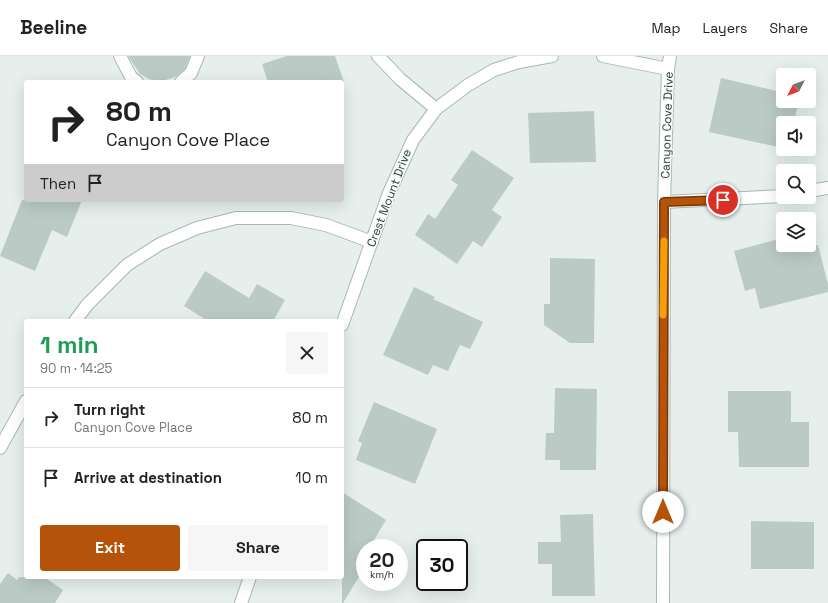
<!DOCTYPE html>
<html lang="en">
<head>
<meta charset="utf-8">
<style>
  body { margin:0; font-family:"Space Grotesk",sans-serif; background:#f6f6f6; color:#222; height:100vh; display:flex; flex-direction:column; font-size:15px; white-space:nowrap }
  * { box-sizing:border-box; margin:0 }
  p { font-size:13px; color:#767676 }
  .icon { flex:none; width:22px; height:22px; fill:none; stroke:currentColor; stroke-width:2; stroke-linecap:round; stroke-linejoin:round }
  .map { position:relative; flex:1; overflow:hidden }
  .panel { position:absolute; left:24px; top:263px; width:320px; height:260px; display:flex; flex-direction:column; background:#fff; border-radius:4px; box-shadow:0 4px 16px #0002 }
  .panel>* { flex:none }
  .hud { position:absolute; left:24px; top:24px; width:320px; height:122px; border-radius:4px; box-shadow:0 4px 16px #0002; background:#fff; color:#222; overflow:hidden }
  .needle { width:26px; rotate:228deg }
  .fabs { position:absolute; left:776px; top:12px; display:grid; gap:8px }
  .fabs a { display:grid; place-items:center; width:40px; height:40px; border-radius:4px; background:#fff; box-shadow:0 4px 16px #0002; font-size:20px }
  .speed { position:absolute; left:356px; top:483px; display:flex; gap:8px; font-size:20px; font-weight:700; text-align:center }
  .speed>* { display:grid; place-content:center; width:52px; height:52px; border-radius:50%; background:#fff; box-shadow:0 4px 16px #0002; line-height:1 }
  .speed small { font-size:10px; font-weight:400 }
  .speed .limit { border:2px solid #111; border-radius:6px; background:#fff; color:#111 }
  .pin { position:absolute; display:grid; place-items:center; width:34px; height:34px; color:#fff; margin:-17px; border:2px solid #fff; border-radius:50%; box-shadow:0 1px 4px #0007 }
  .me { position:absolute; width:44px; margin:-22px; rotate:0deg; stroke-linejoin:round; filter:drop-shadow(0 0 3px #0008) }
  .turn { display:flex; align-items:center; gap:14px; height:84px; padding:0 16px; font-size:18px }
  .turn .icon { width:52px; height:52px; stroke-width:2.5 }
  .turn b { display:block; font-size:28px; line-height:34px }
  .then { display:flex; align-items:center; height:38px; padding:0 16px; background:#0003; gap:8px; font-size:15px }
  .round { display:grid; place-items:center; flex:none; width:42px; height:42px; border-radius:4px; background:#f6f6f6 }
  .summary { display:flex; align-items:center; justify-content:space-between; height:68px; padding:0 16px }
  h1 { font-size:24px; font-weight:600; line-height:30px; color:#1e9e55 }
  .cta { display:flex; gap:8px; margin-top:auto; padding:8px 16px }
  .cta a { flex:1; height:46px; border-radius:4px; background:#b45309; color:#fff; font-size:16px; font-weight:600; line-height:46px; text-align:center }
  .cta a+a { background:#f6f6f6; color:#222 }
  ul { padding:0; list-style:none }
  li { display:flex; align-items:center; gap:12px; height:60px; padding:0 16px; border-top:1px solid #e0e0e0 }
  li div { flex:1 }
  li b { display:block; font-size:15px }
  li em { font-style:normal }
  header { display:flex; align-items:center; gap:24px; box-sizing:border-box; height:56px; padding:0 20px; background:#fff; border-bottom:1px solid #e0e0e0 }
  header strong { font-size:19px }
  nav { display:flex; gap:22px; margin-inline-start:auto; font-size:14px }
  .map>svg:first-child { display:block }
  .building { fill:#bbcac4 }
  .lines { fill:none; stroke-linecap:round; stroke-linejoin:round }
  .minor-casing { stroke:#a8b8b2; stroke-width:14 }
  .minor { stroke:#fff; stroke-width:12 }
  .route-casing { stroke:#753606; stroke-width:10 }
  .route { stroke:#b45309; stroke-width:7 }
  .slow { stroke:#f59e0b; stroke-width:7 }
  .labels { text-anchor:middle; stroke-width:3; stroke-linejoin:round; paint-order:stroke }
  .street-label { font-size:12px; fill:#24423a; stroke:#f7fbf9 }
</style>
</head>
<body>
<header>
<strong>Beeline</strong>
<nav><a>Map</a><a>Layers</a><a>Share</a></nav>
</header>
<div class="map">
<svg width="828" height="547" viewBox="0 0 828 547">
  <rect width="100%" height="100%" fill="#e6efeb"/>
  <g class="building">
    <path d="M128 0H190L185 13 175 21 159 26 149 23 140 18Z"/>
    <path d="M287 0H335L344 26H268L262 8Z"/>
    <path d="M721 22 781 36 779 48 797 52 794 67H783V92L709 76Z"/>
    <path d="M594 55 596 106 530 107 528 57Z"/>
    <path d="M472 94 514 122 492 154 502 161 482 191 473 185 457 208 415 179 428 158 435 163 458 129 451 124Z"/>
    <path d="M22 144H82L67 181 52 174 35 215 0 200Z"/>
    <path d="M783 182V189H818L828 228V236L760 253 755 232 745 235 734 195Z"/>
    <path d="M550 202 595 203 594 287H570L544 269V248H550Z"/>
    <path d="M205 215 249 242 257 228 285 244 273 265H208L184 250Z"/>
    <path d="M414 231 435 241 433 243 483 266 470 293 460 289 448 315 433 309 428 319 383 299Z"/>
    <path d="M555 332 597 333 596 414H560V404H545L546 377H554Z"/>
    <path d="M728 335H791V366H809V411H739L738 376H728Z"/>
    <path d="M374 346 437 373 415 428 356 404 362 387 358 385Z"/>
    <path d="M342 436 386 464 369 492H365V511L343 547H342Z"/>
    <path d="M593 458 595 540H552V508H538V486H561L560 459Z"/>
    <path d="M751 465 814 466V513H751Z"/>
    <path d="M8 517 17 524 19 521H44L63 534 55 547H0V528Z"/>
  </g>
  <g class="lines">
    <g class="minor-casing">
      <g id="minor">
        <path d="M120 0 131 21 137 26"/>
        <path d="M378 0 400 23 436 53"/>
        <path d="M603 0 668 13"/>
        <path d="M181 26 191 17 198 0"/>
        <path d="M809 135 828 132"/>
        <path d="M664 146 783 140"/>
        <path d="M75 265 87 249 127 209 160 188 197 172 236 162H291L326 169 372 186"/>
        <path d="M342 269 389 137 413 84 436 53 468 29 494 14 519 6 552 0"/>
        <path d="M0 392 26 345"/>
        <path d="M241 547 250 521"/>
        <path d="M663 547 664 146 668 13 670 0"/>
      </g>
    </g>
    <use href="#minor" class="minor"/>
  </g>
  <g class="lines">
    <g class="route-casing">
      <path id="route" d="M663 456 664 146 723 144"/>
    </g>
    <use href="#route" class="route"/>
    <path class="slow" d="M663 259 664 185"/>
  </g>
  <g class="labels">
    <g class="street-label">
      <text transform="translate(667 69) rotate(-88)" y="4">Canyon Cove Drive</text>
      <text transform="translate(389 142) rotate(-69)" y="4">Crest Mount Drive</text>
    </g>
  </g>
</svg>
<div class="fabs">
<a><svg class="needle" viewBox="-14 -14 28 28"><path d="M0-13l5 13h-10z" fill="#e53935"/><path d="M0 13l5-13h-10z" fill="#767676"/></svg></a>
<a><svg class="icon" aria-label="sound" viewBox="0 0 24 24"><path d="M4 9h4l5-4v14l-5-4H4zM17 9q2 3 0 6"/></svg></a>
<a><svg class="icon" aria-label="search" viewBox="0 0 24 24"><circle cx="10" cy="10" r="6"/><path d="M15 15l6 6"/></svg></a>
<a><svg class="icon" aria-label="layers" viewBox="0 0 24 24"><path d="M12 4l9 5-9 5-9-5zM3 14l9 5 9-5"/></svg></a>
</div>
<div class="speed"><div>20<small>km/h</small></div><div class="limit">30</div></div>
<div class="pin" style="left:723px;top:144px;background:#d93025"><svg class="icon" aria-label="arrive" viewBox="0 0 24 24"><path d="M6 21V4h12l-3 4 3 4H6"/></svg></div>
<svg class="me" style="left:663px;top:456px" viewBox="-20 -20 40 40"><circle r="19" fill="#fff"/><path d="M0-13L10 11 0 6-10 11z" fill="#b45309"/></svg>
<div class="hud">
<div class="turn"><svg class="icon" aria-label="right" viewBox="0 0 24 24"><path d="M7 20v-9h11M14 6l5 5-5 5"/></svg><div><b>80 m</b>Canyon Cove Place</div></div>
<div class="then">Then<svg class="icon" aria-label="arrive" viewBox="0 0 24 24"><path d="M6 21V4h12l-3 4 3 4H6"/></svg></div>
</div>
<section class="panel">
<div class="summary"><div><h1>1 min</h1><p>90 m · 14:25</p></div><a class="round"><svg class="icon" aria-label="close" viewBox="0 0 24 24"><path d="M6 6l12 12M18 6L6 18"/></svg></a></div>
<ul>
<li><svg class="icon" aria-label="right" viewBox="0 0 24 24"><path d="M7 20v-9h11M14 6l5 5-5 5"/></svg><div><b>Turn right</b><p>Canyon Cove Place</p></div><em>80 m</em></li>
<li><svg class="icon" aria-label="arrive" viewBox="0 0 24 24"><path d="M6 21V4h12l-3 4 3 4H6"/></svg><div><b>Arrive at destination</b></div><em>10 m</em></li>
</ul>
<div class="cta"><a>Exit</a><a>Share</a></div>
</section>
</div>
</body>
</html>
